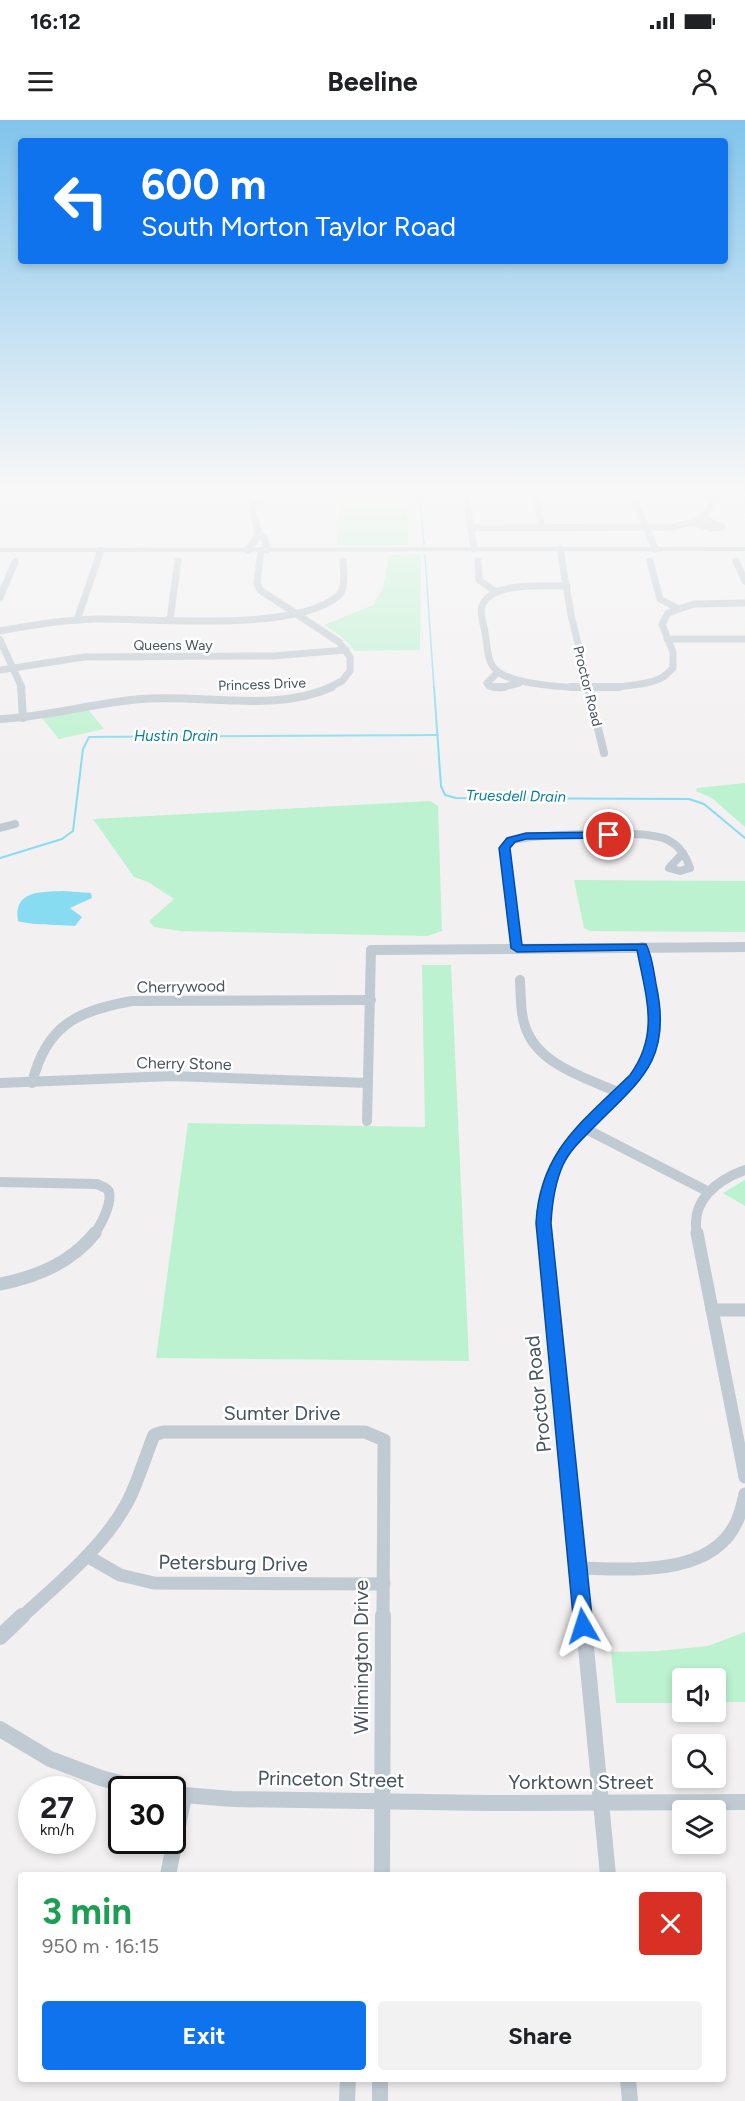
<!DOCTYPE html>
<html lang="en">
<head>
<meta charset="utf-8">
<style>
  body { margin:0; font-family:Figtree,sans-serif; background:#f2f2f2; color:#202124; height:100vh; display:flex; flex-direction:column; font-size:22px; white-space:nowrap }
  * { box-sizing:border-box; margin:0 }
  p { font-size:20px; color:#757577 }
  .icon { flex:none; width:33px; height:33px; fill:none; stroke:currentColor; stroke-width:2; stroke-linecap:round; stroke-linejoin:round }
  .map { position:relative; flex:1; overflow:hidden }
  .sheet { position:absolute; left:18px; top:1752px; width:708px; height:210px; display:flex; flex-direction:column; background:#fff; border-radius:6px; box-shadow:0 3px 9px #0003 }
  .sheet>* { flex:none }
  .top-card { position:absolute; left:18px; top:18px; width:710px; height:126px; border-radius:6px; box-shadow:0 3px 9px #0003; background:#0f73ed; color:#fff; overflow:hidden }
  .buttons { position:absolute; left:672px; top:1548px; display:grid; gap:12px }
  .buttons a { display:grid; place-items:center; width:54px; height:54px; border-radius:6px; background:#fff; box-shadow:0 3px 9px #0003; font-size:30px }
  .speed { position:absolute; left:18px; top:1656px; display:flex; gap:12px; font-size:30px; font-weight:700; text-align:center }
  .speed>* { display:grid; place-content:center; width:78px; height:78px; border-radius:50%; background:#fff; box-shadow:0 3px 9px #0003; line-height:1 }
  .speed small { font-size:15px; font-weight:400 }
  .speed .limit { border:3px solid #111; border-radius:9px; background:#fff; color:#111 }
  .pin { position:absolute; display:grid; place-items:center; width:51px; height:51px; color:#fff; margin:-26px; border:3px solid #fff; border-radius:50%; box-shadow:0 2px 6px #0007 }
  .me { position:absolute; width:66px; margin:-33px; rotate:354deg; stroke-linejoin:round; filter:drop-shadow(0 0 4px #0008) }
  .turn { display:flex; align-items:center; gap:21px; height:126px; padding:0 24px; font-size:27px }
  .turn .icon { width:78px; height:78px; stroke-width:2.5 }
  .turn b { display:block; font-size:42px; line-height:51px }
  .round { display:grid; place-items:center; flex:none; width:63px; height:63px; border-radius:6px; background:#f2f2f2 }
  .summary { display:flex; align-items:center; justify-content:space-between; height:102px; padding:0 24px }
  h1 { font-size:36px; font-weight:700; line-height:45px; color:#1e9e55 }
  .cta { display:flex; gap:12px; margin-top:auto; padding:12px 24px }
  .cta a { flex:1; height:69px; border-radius:6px; background:#0f73ed; color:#fff; font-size:24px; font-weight:700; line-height:69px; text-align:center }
  .cta a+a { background:#f2f2f2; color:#202124 }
  .status { display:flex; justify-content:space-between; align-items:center; height:42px; padding:0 30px; background:#fff; direction:ltr }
  .status svg { height:16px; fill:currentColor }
  header { display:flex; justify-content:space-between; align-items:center; height:78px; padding:0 24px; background:#fff; font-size:27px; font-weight:700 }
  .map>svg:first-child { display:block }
  .green { fill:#bcf2d0 }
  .water { fill:#87dcf1 }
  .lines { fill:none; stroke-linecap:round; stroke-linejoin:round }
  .stream-far1 { stroke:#87dcf1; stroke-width:1.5 }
  .stream { stroke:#87dcf1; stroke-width:2 }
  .minor-far4 { stroke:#c0cad2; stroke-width:7 }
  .minor-far3 { stroke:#c0cad2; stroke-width:8 }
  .minor-far2 { stroke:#c0cad2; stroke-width:10 }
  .minor-far1 { stroke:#c0cad2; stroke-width:13 }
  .minor { stroke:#c0cad2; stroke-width:16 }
  .tertiary { fill:#c0cad2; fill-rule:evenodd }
  .route { fill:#0f73ed; stroke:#0a4b9a; stroke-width:1.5 }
  .labels { text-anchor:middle; stroke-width:5; stroke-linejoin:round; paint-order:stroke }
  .far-street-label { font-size:14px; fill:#47535e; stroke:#fff }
  .far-water-label { font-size:15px; font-style:italic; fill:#077e9b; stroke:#fff }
  .street-label { font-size:16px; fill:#47535e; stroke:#fff }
  .near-street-label { font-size:20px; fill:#47535e; stroke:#fff }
</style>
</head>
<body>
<div class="status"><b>16:12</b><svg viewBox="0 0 49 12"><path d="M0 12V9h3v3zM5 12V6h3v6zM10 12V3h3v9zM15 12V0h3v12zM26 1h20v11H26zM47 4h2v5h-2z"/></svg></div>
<header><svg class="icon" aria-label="menu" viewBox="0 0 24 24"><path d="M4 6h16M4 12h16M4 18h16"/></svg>Beeline<svg class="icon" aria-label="person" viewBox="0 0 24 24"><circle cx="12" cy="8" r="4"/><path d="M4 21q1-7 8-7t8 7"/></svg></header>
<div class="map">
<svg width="745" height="1981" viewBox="0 0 745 1981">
  <rect width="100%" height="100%" fill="#f2f0f0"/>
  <g class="green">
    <path d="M340 376H406L409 425H337Z"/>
    <path d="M419 434 421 441 420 530 355 531 341 516 324 505 373 485 383 468 389 435Z"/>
    <path d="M88 589 104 609 59 619 42 598Z"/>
    <path d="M745 663V707L712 678 696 671 697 668Z"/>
    <path d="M430 681 438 686 442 811 427 816 180 811 154 807 149 801 174 779 148 762 134 757 93 699Z"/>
    <path d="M574 760 745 761V812L590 811 584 808Z"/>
    <path d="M422 845H451L469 1241 156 1238 188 1003 425 1007Z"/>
    <path d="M745 1060V1086L723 1073Z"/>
    <path d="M745 1512V1582H716V1558H682V1583H616L611 1532 658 1531 708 1526Z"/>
  </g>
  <path class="water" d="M64 771 91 773 92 778 70 788 82 797 75 806C62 805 28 805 18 801 13 770 41 772 64 771Z"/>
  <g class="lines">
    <g class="stream-far1">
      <path d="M420 376 424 425"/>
      <path d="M425 435 434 568"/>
    </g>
    <g class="stream">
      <path d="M434 567 441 666 445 675 456 678 689 679 704 684 745 718"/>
      <path d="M0 738 62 719 73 711 83 629 89 617 438 615"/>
    </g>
    <g class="minor-far4">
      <path d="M466 376 474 429"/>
      <path d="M535 376 542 408"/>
      <path d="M633 376 655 429"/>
      <path d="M692 402 711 408 722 407 702 398"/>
      <path d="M471 408 671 407C687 404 704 402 711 385L708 376"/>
      <path d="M259 415 253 390 262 376"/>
      <path d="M560 429 571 495 589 568"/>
      <path d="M248 430 259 415 265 419 267 430"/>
      <path d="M261 430 257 463 260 470 339 522 350 537V551L342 561 328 568"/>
      <path d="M478 441 479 460 496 472"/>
      <path d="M650 441 660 479 677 488"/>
      <path d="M736 441 745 461"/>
      <path d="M567 466C546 466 491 461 482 486 479 494 484 504 485 513 488 526 486 542 497 551 520 571 637 573 663 557 666 555 670 551 673 548V532L662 504 668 493 694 484 745 483"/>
      <path d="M0 477 15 442"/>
      <path d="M170 499 178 441"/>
      <path d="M77 500 101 430"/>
      <path d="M0 511C31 505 63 500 95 499 153 498 294 513 338 476 347 468 343 451 343 441"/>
      <path d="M667 519H745"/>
      <path d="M0 520 22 568"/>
      <path d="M0 550 84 537 272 536 346 530"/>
      <path d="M498 552 487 563 489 566 500 568 519 563"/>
    </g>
    <g class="minor-far3">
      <path d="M21 567 23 598"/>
      <path d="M494 567H504"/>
      <path d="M571 567H619"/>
      <path d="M588 567 604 633"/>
      <path d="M0 599C48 597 93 583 141 579 202 574 274 593 332 567"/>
      <path d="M0 708 15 704"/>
      <path d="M515 810 505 737V728L511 720C542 715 641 708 668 720 680 726 686 736 690 748L680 751 669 748 683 733"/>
    </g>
    <g class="minor-far2">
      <path d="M514 808 517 828"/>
      <path d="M520 860C521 875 520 892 525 906 537 945 587 958 620 973"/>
      <path d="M0 963 172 956 368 963"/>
      <path d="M32 963C46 906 76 891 132 881L371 880"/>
      <path d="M367 1001 371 830 745 827"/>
      <path d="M584 1008 707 1071"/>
      <path d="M0 1062 97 1064C101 1066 108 1068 109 1072 112 1084 101 1105 94 1114"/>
      <path d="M546 1114C535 998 642 997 655 913 659 884 648 855 642 827"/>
      <path d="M697 1114C690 1081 717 1060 745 1050"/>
    </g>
    <g class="minor-far1">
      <path d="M546 1113 583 1498"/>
      <path d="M697 1113 745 1357"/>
      <path d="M0 1164C37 1157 71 1143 95 1113"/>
      <path d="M712 1190H745"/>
      <path d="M87 1436 120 1455 154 1463 384 1464"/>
      <path d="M578 1448C628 1449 712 1458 737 1401 741 1393 743 1383 745 1374"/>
      <path d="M21 1498C58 1463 102 1429 127 1383 138 1362 145 1337 154 1315L163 1312H365L384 1320 383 1498"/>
    </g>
    <g class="minor">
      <path d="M583 1496 608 1755"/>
      <path d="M0 1517 22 1496"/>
      <path d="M0 1609 50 1639 101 1658 146 1670"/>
      <path d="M172 1674 232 1679 488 1683 745 1682"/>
      <path d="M168 1755 184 1676"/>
      <path d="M382 1755 383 1496"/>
      <path d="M380 1959V1981"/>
      <path d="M628 1959 630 1981"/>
      <path d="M347 1981 348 1959"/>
    </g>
    <path class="tertiary" d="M745 427V431L0 432V428Z"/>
  </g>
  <linearGradient id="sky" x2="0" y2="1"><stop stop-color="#81c4ec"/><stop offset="0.57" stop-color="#f9f8f8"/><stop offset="1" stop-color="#f9f8f8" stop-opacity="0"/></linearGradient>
  <rect width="745" height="654" fill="url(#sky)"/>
  <path class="route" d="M526 713 609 712 614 715 609 718 526 719 515 722 510 728 522 825 646 824C653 837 654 855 657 869 671 940 641 960 595 1006 583 1018 570 1030 563 1045 555 1063 552 1084 551 1103L593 1506 590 1512 583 1514 577 1512 574 1506 536 1103C540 1031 582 1002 630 955 660 914 646 877 637 830L517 832 511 828 499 728 507 718Z"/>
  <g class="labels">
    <g class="far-street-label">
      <text x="173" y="530">Queens Way</text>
      <text transform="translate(262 564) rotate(-2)" y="5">Princess Drive</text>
      <text transform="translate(588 566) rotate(76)" y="5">Proctor Road</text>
    </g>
    <g class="far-water-label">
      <text x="176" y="621">Hustin Drain</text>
      <text transform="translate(516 676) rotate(1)" y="5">Truesdell Drain</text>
    </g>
    <g class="street-label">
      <text transform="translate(181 866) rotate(-1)" y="6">Cherrywood</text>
      <text transform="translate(184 943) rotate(1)" y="6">Cherry Stone</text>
    </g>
    <g class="near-street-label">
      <text transform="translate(538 1274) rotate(-96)" y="7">Proctor Road</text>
      <text x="282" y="1300">Sumter Drive</text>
      <text transform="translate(233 1443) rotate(1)" y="7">Petersburg Drive</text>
      <text transform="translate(361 1537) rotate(-90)" y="7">Wilmington Drive</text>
      <text transform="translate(331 1659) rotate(1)" y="7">Princeton Street</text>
      <text x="581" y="1669">Yorktown Street</text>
    </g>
  </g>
</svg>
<div class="buttons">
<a><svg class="icon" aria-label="sound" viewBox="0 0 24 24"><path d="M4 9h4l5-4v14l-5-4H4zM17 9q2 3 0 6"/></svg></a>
<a><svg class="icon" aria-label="search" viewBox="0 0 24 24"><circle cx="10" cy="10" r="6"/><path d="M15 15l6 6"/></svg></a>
<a><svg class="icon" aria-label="layers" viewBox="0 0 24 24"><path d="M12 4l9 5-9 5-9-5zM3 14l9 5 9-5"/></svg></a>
</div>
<div class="speed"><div>27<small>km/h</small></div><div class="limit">30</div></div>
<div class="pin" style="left:609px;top:715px;background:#d93025"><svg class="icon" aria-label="arrive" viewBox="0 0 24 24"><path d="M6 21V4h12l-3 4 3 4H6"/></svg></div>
<svg class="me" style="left:583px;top:1506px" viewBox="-20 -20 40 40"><path d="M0-17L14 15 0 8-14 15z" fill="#0f73ed" stroke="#fff" stroke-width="4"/></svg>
<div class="top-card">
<div class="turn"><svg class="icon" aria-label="left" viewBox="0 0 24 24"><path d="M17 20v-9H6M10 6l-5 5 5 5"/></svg><div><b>600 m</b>South Morton Taylor Road</div></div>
</div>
<section class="sheet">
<div class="summary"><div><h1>3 min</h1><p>950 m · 16:15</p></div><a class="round" style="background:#d93025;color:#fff"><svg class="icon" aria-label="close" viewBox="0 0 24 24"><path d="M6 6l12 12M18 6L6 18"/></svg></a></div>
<div class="cta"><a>Exit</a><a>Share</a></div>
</section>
</div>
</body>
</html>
